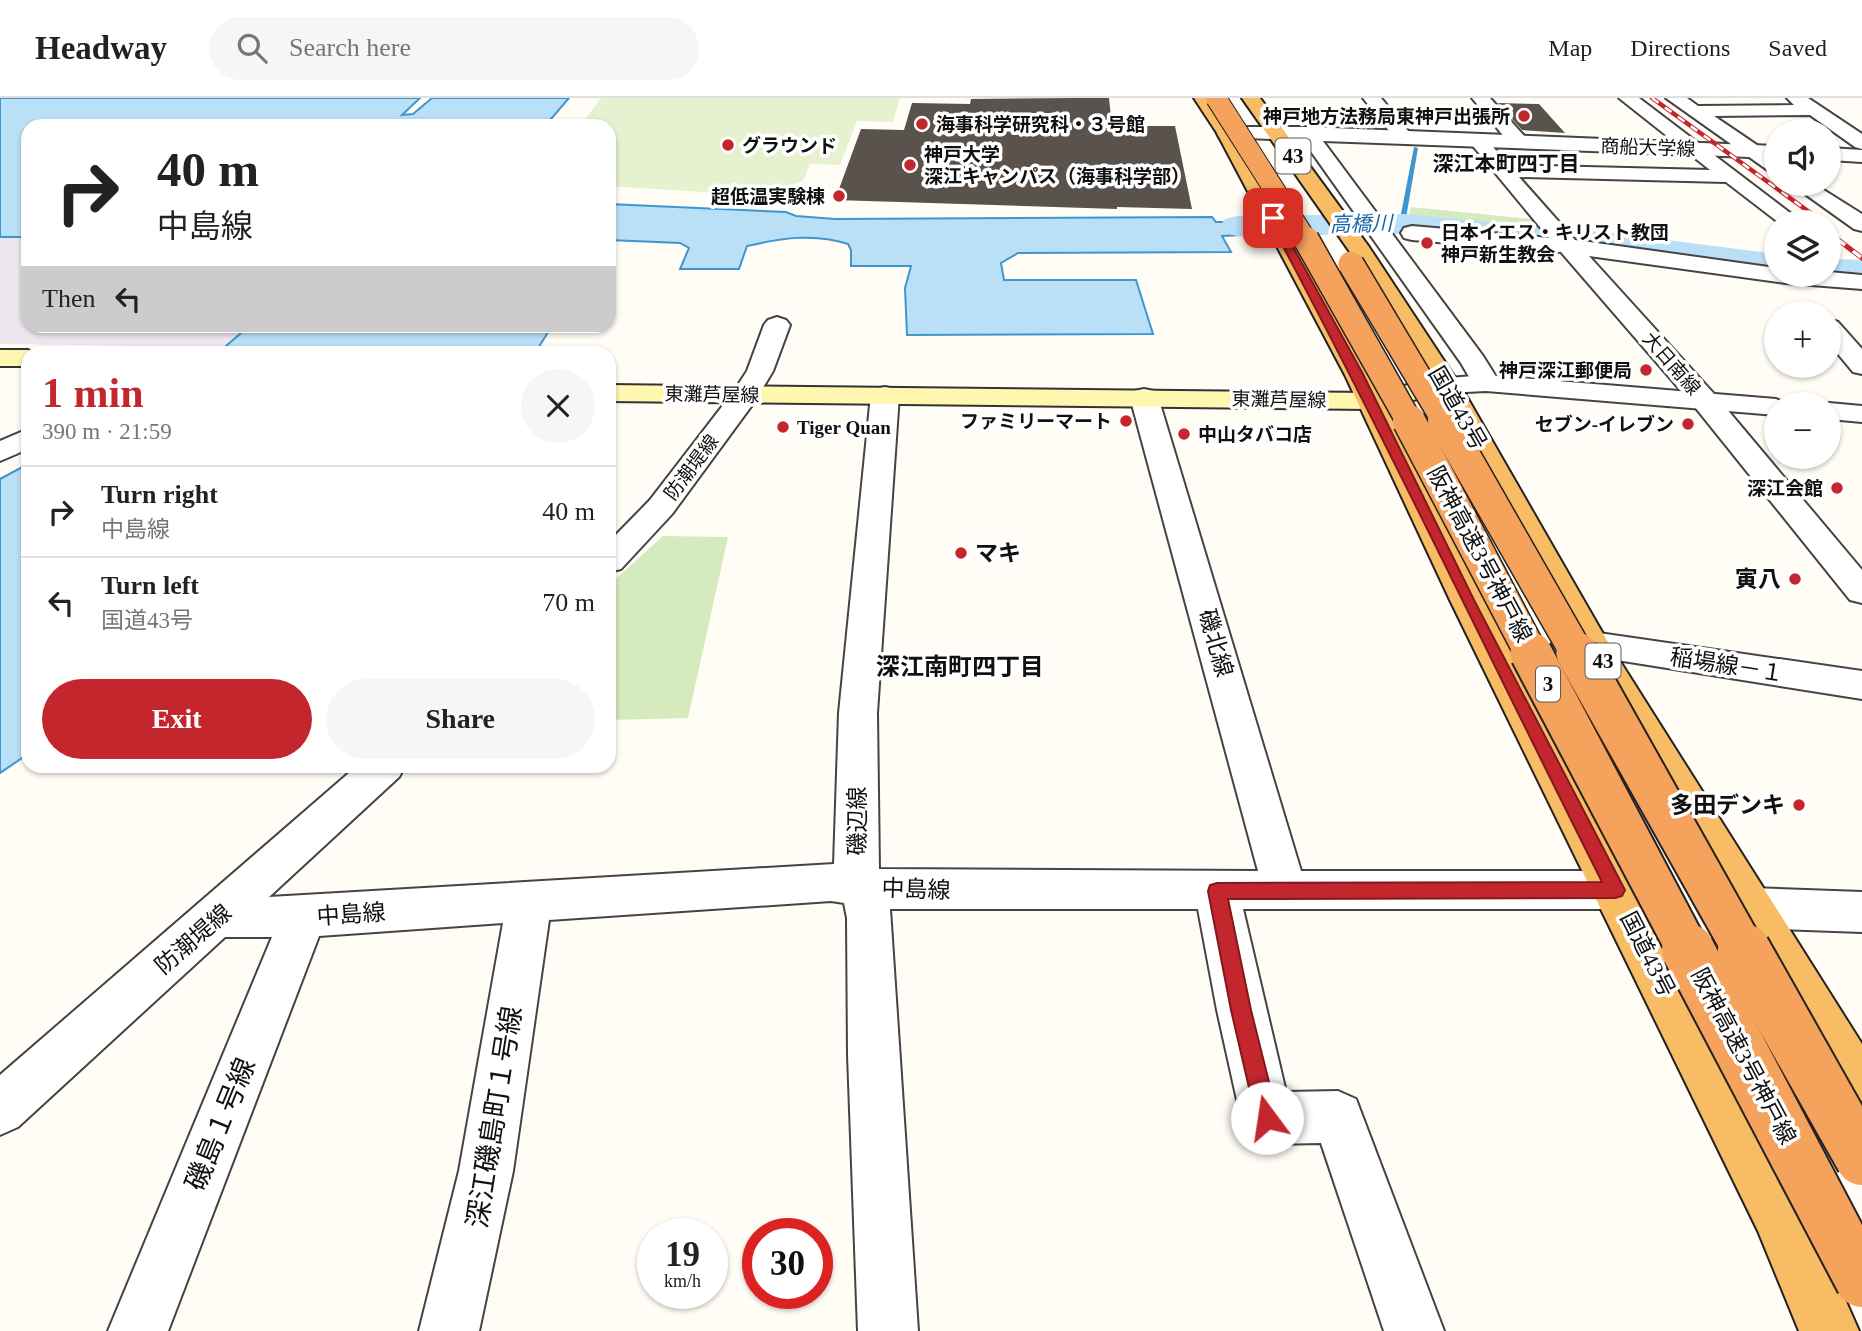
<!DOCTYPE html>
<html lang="en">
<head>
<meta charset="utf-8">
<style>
  body { margin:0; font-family:"Times New Roman","Noto Sans JP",serif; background:#f6f6f6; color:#222; height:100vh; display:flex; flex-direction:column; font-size:26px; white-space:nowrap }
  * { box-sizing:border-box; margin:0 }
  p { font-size:23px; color:#767676 }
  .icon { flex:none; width:38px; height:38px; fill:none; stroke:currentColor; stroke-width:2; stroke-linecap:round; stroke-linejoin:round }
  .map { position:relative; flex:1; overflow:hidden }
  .drawer { position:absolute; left:21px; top:248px; width:595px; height:427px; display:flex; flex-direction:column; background:#fff; border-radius:21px; box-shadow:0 2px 5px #0004 }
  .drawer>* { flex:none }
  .hud { position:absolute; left:21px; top:21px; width:595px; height:214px; border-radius:21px; box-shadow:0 2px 5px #0004; background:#fff; color:#222; overflow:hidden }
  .buttons { position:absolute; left:1764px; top:21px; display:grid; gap:14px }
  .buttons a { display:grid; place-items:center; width:77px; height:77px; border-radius:50%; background:#fff; box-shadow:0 2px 5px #0004; font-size:35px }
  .speed { position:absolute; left:637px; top:1120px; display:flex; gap:14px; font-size:35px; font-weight:700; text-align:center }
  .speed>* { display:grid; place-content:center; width:91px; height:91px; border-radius:50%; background:#fff; box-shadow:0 2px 5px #0004; line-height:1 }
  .speed small { font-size:18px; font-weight:400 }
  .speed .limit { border:10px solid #d22; background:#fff; color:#111 }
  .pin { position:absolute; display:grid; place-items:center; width:60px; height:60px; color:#fff; margin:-30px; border-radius:14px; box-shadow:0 4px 10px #0006 }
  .me { position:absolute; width:77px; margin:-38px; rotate:346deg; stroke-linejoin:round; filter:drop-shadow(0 0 5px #0008) }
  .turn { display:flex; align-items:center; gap:24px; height:147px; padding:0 21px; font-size:32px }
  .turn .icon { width:91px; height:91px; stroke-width:2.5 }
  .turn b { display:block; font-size:49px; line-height:60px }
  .then { display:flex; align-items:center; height:66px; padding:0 21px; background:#0003; gap:14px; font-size:26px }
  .round { display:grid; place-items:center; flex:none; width:74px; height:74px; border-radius:37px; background:#f6f6f6 }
  .head { display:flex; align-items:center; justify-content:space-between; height:119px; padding:0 21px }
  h1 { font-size:42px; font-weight:800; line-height:52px; color:#c4262e }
  .primary-button { display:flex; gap:14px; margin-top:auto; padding:14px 21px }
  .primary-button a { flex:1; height:80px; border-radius:42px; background:#c4262e; color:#fff; font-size:28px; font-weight:800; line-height:80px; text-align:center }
  .primary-button a+a { background:#f6f6f6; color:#222 }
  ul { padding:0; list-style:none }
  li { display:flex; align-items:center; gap:21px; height:91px; padding:0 21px; border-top:2px solid #e0e0e0 }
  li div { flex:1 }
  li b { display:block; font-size:26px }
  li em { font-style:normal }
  header { display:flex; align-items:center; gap:42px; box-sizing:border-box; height:98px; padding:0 35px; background:#fff; border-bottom:2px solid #e0e0e0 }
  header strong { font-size:33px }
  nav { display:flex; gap:38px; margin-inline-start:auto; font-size:24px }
  .search { width:490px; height:63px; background:#f6f6f6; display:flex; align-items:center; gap:18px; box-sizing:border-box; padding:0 24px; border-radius:38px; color:#767676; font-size:26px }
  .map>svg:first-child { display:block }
  .industrial { fill:#eee6ef }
  .green { fill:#d5ebbd }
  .pitch { fill:#e6f2cf }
  .water { fill:#b9e0f7; stroke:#3f96cf; stroke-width:2 }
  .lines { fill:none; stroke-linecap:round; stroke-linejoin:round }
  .stream { fill:#3f96cf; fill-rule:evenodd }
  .river { fill:#b9e0f7; fill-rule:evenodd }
  .building { fill:#5a524d }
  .minor-casing { stroke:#444; stroke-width:4 }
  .tertiary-casing { stroke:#444; stroke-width:4 }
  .secondary-casing { stroke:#333; stroke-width:4 }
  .trunk-casing { stroke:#222; stroke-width:4 }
  .minor { fill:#fff; fill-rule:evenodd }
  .tertiary { fill:#fff; fill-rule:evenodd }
  .secondary { fill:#fff6b0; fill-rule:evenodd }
  .trunk { fill:#f7bc64; fill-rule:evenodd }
  .rail-far1-casing { stroke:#c4262e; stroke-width:4.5 }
  .rail-casing { stroke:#c4262e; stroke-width:5 }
  .rail-far1 { stroke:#fff; stroke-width:2.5; stroke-dasharray:8; stroke-linecap:butt }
  .rail { stroke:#fff; stroke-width:3.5; stroke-dasharray:10; stroke-linecap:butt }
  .motorway-bridge-far4-casing { stroke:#222; stroke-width:22; stroke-linecap:butt }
  .motorway-bridge-far3-casing { stroke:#222; stroke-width:28; stroke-linecap:butt }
  .motorway-bridge-far2-casing { stroke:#222; stroke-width:35; stroke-linecap:butt }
  .motorway-bridge-far1-casing { stroke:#222; stroke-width:45; stroke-linecap:butt }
  .motorway-bridge-casing { stroke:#222; stroke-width:56; stroke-linecap:butt }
  .motorway-bridge-far4 { stroke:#f5a25d; stroke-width:20 }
  .motorway-bridge-far3 { stroke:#f5a25d; stroke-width:25 }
  .motorway-bridge-far2 { stroke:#f5a25d; stroke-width:32 }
  .motorway-bridge-far1 { stroke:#f5a25d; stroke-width:41 }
  .motorway-bridge { stroke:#f5a25d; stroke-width:52 }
  .route { fill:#c4262e; stroke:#7f191e; stroke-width:2 }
  .poi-dot { fill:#c4262e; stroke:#fff; stroke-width:2.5 }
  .labels { text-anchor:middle; stroke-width:7; stroke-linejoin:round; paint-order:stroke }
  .far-poi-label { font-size:19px; font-weight:bold; fill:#111; stroke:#fff; text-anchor:end }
  .far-street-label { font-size:19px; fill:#111; stroke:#fff }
  .shield { fill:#fff; stroke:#585858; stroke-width:2 }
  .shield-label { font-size:21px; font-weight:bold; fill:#111 }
  .far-neighbourhood-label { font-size:21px; font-weight:bold; fill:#111; stroke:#fff }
  .far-water-label { font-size:21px; font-style:italic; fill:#1768a6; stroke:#fff }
  .street-label { font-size:23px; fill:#111; stroke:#fff }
  .poi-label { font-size:23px; font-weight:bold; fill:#111; stroke:#fff; text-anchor:end }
  .neighbourhood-label { font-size:24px; font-weight:bold; fill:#111; stroke:#fff }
  .near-street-label { font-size:28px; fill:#111; stroke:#fff }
</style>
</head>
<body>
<header>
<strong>Headway</strong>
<div class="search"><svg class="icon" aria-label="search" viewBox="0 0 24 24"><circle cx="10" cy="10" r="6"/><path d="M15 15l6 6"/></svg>Search here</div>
<nav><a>Map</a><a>Directions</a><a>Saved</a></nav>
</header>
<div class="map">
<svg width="1862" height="1233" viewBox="0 0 1862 1233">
  <rect width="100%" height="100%" fill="#fffdf5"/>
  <path class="industrial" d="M0 139H28V228H249L228 249 0 246Z"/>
  <g class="green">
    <path d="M1411 109 1532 121 1540 130 1408 119Z"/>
    <path d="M663 438 728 439 688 620 609 622V487Z"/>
  </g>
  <path class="pitch" d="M601 0H900L893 24 857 23 840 67 810 66 803 83 763 98 609 88V28H580Z"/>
  <g class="water">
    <path d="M0 0H420L402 17 413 16 432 0H569L545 28H28V139H0Z"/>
    <path d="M609 106 786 114 796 118 835 121 1212 119 1216 124H1235L1242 137 1222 138 1231 154 1018 155 1001 165 1004 182H1136L1153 236 907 237 905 190 911 168H851V152L848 146C814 135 782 140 747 148L739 171H680L689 150 680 145 609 142Z"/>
    <path d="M249 228H552L535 255H218Z"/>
    <path d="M28 366V656L0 675V381Z"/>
  </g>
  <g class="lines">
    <path class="stream" d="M1414 49 1418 50 1405 126 1402 128 1399 126Z"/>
    <g class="river">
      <path d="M1404 116 1621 136 1776 156V177H1780L1776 178 1621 156 1404 136 1237 138 1225 135 1220 128 1225 121 1237 118Z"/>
      <path d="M1829 161 1862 162V184L1816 180 1814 177H1829Z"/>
    </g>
  </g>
  <g class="building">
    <path d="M1075 0H1109L1111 20 1143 21 1144 28H1175L1192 111 1117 109V111L835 102 861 31 904 32 912 5 970 6 971 1Z"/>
    <path d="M1498 5 1539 6 1565 35 1522 32Z"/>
  </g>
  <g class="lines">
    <g class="minor-casing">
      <g id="minor">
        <path d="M1363 0H1381L1413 39 1411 43H1397Z"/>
        <path d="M1472 0H1490L1525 39 1527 43 1525 47H1511Z"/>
        <path d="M1619 0H1639L1802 124H1778L1726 84 1519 79 1575 142 1776 170V177H1829V174L1862 177V191L1786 185 1589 158 1715 297 1862 472V505L1850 502 1695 309 1561 154 1412 142 1404 140 1401 135 1404 130 1412 128 1549 140 1468 42 1477 36 1484 38 1508 67 1710 72Z"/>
        <path d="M1666 0H1687L1698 8 1794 7 1787 0H1808L1862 36V51L1855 49 1810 17 1714 18 1776 60V75L1769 73Z"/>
        <path d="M1307 29 1314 31 1483 258 1500 285 1496 291 1486 293 1476 291 1461 265 1298 35Z"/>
        <path d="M1791 86H1814L1862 116V133L1854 131Z"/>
        <path d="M777 219 786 222 790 227 773 273 755 303 672 416 621 471 609 474V444L650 402 734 293 747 273 764 227 768 222Z"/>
        <path d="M1829 221 1838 224 1862 251V276L1853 274 1829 245Z"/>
        <path d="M885 289 895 291 899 297 877 615 879 771 1258 773 1130 299 1134 293 1144 291 1154 293 1158 299 1301 773H1616L1632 778 1638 792 1632 806 1616 811H1243L1286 994 1338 993 1356 1001 1444 1233H1384L1321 1045 1267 1046 1249 1038 1241 1020 1217 912 1198 811H890L918 1233H858L848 957 847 820 844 805 831 803 549 822 513 1073 479 1233H419L459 1073 503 825 319 838 168 1233H108L272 839H225L18 1029 0 1037V977L357 668H405L399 679 269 799 834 766 839 615 871 297 875 291Z"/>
        <path d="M28 331V351L0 363V343Z"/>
        <path d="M1592 534 1862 573V601L1579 556 1574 547 1579 538Z"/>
        <path d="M1751 790 1862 794V834L1751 830 1735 824 1728 810 1735 796Z"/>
      </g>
    </g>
    <g class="tertiary-casing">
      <g id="tertiary">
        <path d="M1226 29H1307L1776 48V60L1219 39 1217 35 1219 31Z"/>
        <path d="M1829 50 1862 52V64L1829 62Z"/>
        <path d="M1486 277 1776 301 1788 306H1776V317L1486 293 1446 295 1436 293 1432 287 1436 281Z"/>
        <path d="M1829 305 1862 308V324L1829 321V306H1822Z"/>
      </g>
    </g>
    <g class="secondary-casing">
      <g id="secondary">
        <path d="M0 252H28L38 256H28V268H0Z"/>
        <path d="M1446 279 1456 281 1460 287 1456 293 1370 311 609 303V287L1370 295Z"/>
      </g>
    </g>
    <g class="trunk-casing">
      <g id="trunk">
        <path d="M1194 0H1212L1235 35 1371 277 1484 502 1798 1094 1859 1233H1799L1758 1133 1450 502 1345 277 1217 35Z"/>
        <path d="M1242 0H1260L1369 149 1460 287 1606 541 1862 946V1018L1844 1011 1574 547 1432 287 1350 154Z"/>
      </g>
    </g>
    <use href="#minor" class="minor"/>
    <use href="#tertiary" class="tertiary"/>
    <use href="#secondary" class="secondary"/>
    <use href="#trunk" class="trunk"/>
    <g class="rail-far1-casing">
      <g id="rail-far1">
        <path d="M1652 0 1823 124"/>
        <path d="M1829 135 1839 143"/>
      </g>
    </g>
    <g class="rail-casing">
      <path id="rail" d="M1837 141 1862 160"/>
    </g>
    <use href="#rail-far1" class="rail-far1"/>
    <use href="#rail" class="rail"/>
    <g class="motorway-bridge-far4-casing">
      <path id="motorway-bridge-far4" d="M1216 0 1307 143"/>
    </g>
    <g class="motorway-bridge-far3-casing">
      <g id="motorway-bridge-far3">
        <path d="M1306 141 1410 325"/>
        <path d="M1351 166 1446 325"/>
      </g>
    </g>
    <g class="motorway-bridge-far2-casing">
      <g id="motorway-bridge-far2">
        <path d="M1409 323 1532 557"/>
        <path d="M1444 323 1578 557"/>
      </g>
    </g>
    <g class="motorway-bridge-far1-casing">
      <g id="motorway-bridge-far1">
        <path d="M1531 555 1689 854"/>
        <path d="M1577 555 1745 854"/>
      </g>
    </g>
    <g class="motorway-bridge-casing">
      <g id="motorway-bridge">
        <path d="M1688 852 1862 1183"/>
        <path d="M1744 852 1862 1061"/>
      </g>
    </g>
    <use href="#motorway-bridge-far4" class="motorway-bridge-far4"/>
    <use href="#motorway-bridge-far3" class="motorway-bridge-far3"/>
    <use href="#motorway-bridge-far2" class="motorway-bridge-far2"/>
    <use href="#motorway-bridge-far1" class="motorway-bridge-far1"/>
    <use href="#motorway-bridge" class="motorway-bridge"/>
  </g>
  <path class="route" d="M1273 118 1277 120 1363 276 1474 502 1625 792 1622 798 1615 800 1228 801 1251 912 1278 1020 1275 1027 1267 1031 1259 1027 1256 1020 1231 912 1208 793 1210 787 1217 785 1602 784C1491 563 1385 339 1268 120Z"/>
  <g class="poi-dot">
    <circle cx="1524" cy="18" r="7"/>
    <circle cx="922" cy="26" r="7"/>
    <circle cx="728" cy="47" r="7"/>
    <circle cx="910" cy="67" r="7"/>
    <circle cx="839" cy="98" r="7"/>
    <circle cx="1427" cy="145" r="7"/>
    <circle cx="1646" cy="272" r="7"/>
    <circle cx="1126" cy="323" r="7"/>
    <circle cx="1688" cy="326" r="7"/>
    <circle cx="783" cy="329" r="7"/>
    <circle cx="1184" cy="336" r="7"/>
    <circle cx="1837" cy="390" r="7"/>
    <circle cx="961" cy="455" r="7"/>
    <circle cx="1795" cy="481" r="7"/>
    <circle cx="1799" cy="707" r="7"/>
  </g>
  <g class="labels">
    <g class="far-poi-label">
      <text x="1510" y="25">神戸地方法務局東神戸出張所</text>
      <text x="936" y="33" text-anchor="start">海事科学研究科・３号館</text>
      <text x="742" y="54" text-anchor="start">グラウンド</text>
      <text x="924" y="63" text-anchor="start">神戸大学<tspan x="924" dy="22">深江キャンパス（海事科学部）</tspan></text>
      <text x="825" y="105">超低温実験棟</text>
      <text x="1441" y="141" text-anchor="start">日本イエス・キリスト教団<tspan x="1441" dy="22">神戸新生教会</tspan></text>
      <text x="1632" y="279">神戸深江郵便局</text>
      <text x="1112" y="330">ファミリーマート</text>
      <text x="1674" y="333">セブン-イレブン</text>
      <text x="797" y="336" text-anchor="start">Tiger Quan</text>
      <text x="1198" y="343" text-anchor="start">中山タバコ店</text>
      <text x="1823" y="397">深江会館</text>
    </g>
    <g class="far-street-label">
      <text transform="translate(1648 49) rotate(2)" y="7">商船大学線</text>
      <text transform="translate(1672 265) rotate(49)" y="7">大日南線</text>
      <text transform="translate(712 296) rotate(1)" y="7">東灘芦屋線</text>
      <text transform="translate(1279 301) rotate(1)" y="7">東灘芦屋線</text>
      <text transform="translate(691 369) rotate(-53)" y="7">防潮堤線</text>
    </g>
    <g class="shield">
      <rect x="1275.5" y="40.5" width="35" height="35" rx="5"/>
      <rect x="1585.5" y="545.5" width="35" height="35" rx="5"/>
      <rect x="1536" y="568.5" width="24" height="35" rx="5"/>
    </g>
    <g class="shield-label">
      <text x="1293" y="65">43</text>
      <text x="1603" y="570">43</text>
      <text x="1548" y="593">3</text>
    </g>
    <g class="far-neighbourhood-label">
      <text x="1506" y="73">深江本町四丁目</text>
    </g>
    <g class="far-water-label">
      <text transform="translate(1361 126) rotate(-1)" y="7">高橋川</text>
    </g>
    <g class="street-label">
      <text transform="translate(1458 310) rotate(60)" y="8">国道43号</text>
      <text transform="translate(1480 456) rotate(62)" y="8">阪神高速3号神戸線</text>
      <text transform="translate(1216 545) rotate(74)" y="8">磯北線</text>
      <text transform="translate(1727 567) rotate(9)" y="8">稲場線－１</text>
      <text transform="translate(857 723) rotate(-90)" y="8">磯辺線</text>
      <text transform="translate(916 791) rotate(2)" y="8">中島線</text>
      <text transform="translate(351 816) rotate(-4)" y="8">中島線</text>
      <text transform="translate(193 841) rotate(-41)" y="8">防潮堤線</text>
      <text transform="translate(1648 856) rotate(63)" y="8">国道43号</text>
      <text transform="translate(1744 958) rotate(62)" y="8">阪神高速3号神戸線</text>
    </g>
    <g class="poi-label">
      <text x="975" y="463" text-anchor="start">マキ</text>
      <text x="1781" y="489">寅八</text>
      <text x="1785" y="715">多田デンキ</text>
    </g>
    <g class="neighbourhood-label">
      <text x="960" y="577">深江南町四丁目</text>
    </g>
    <g class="near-street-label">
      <text transform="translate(494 1019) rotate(-81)" y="10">深江磯島町１号線</text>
      <text transform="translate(220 1026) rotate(-68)" y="10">磯島１号線</text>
    </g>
  </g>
</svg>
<div class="buttons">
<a><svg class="icon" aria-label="sound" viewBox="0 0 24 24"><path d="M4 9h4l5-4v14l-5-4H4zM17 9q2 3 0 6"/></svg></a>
<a><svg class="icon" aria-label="layers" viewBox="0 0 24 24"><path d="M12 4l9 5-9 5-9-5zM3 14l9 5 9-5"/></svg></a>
<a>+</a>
<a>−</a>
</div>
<div class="speed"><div>19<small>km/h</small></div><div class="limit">30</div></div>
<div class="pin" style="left:1273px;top:120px;background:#d93025"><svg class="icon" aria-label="arrive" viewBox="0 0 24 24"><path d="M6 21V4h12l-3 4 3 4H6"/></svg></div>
<svg class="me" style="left:1267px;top:1020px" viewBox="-20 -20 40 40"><circle r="19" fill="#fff"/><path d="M0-13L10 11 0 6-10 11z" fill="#c4262e"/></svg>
<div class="hud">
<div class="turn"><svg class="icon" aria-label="right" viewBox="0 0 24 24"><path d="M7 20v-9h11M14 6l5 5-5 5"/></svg><div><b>40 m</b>中島線</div></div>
<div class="then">Then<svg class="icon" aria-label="left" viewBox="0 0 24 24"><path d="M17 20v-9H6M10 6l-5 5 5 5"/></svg></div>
</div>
<section class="drawer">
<div class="head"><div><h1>1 min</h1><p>390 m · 21:59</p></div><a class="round"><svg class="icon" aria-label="close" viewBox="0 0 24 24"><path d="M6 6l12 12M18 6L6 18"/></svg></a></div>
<ul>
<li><svg class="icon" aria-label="right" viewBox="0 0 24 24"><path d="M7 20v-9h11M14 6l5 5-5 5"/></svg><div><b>Turn right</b><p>中島線</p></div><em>40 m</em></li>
<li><svg class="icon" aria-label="left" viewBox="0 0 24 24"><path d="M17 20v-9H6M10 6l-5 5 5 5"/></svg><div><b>Turn left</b><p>国道43号</p></div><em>70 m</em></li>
</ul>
<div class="primary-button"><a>Exit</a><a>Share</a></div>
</section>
</div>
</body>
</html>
